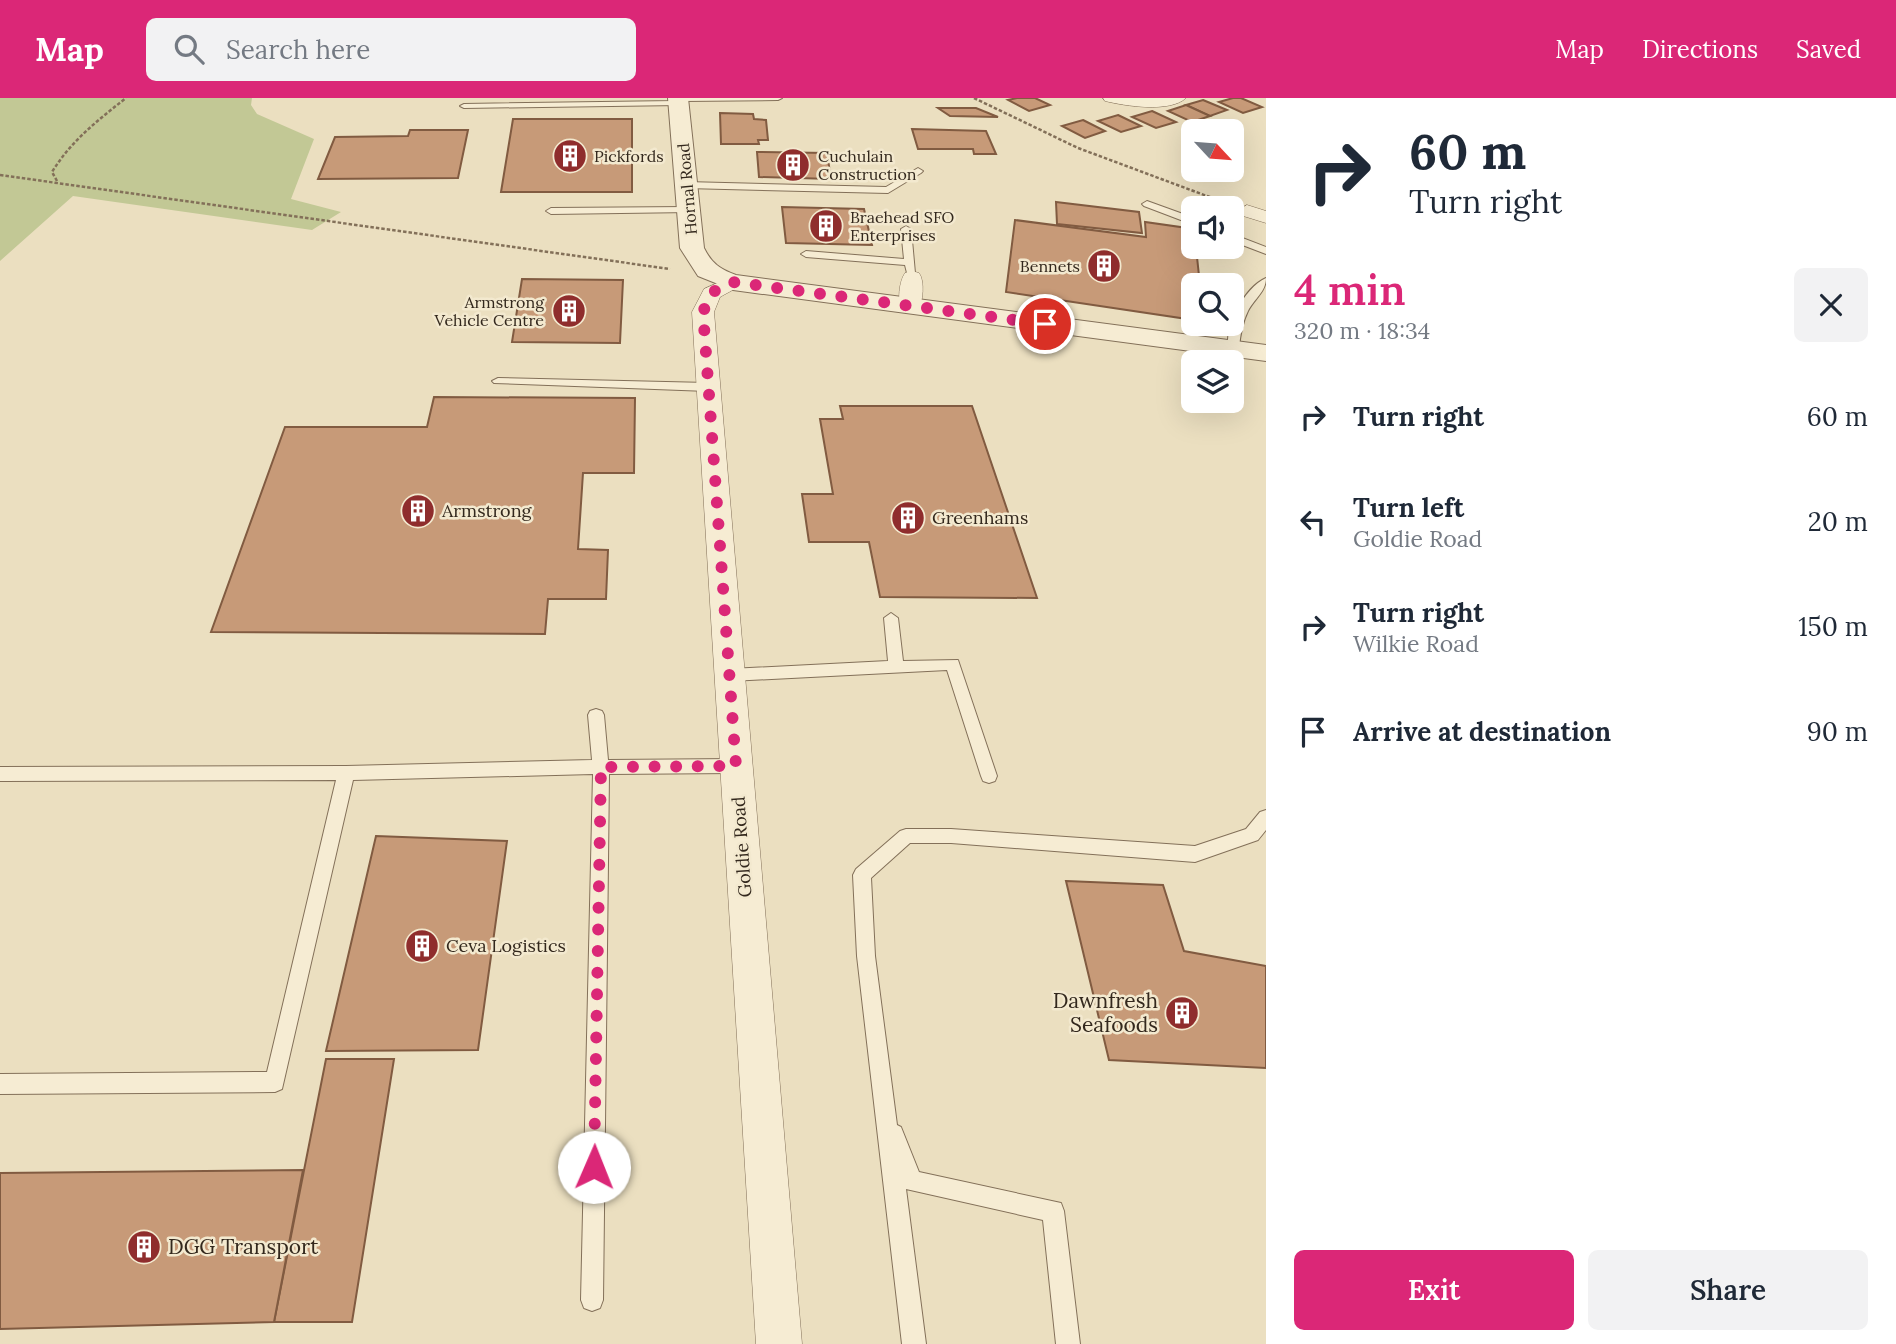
<!DOCTYPE html>
<html lang="en">
<head>
<meta charset="utf-8">
<style>
  body { margin:0; font-family:Lora,serif; background:#f2f2f3; color:#1f2937; height:100vh; display:flex; flex-direction:column; font-size:26px; white-space:nowrap }
  * { box-sizing:border-box; margin:0 }
  p { font-size:23px; color:#747a83 }
  .icon { flex:none; width:38px; height:38px; fill:none; stroke:currentColor; stroke-width:2; stroke-linecap:round; stroke-linejoin:round }
  .map { position:relative; flex:1; overflow:hidden }
  .sheet { display:flex; flex-direction:column; background:#fff; width:630px }
  .sheet>* { flex:none }
  .banner { background:#fff; color:#1f2937; overflow:hidden }
  .needle { width:46px; rotate:116deg }
  .fabs { position:absolute; left:1181px; top:21px; display:grid; gap:14px }
  .fabs a { display:grid; place-items:center; width:63px; height:63px; border-radius:10px; background:#fff; box-shadow:0 7px 28px #0002; font-size:35px }
  .pin { position:absolute; display:grid; place-items:center; width:60px; height:60px; color:#fff; margin:-30px; border:4px solid #fff; border-radius:50%; box-shadow:0 2px 7px #0007 }
  .me { position:absolute; width:77px; margin:-38px; rotate:1deg; stroke-linejoin:round; filter:drop-shadow(0 0 5px #0008) }
  .turn { display:flex; align-items:center; gap:24px; height:147px; padding:0 28px; font-size:32px }
  .turn .icon { width:91px; height:91px; stroke-width:2.5 }
  .turn b { display:block; font-size:49px; line-height:60px }
  .round { display:grid; place-items:center; flex:none; width:74px; height:74px; border-radius:10px; background:#f2f2f3 }
  .head { display:flex; align-items:center; justify-content:space-between; height:119px; padding:0 28px }
  h1 { font-size:42px; font-weight:600; line-height:52px; color:#db2777 }
  .primary-button { display:flex; gap:14px; margin-top:auto; padding:14px 28px }
  .primary-button a { flex:1; height:80px; border-radius:10px; background:#db2777; color:#fff; font-size:28px; font-weight:600; line-height:80px; text-align:center }
  .primary-button a+a { background:#f2f2f3; color:#1f2937 }
  ul { padding:0; list-style:none }
  li { display:flex; align-items:center; gap:21px; height:105px; padding:0 28px }
  li div { flex:1 }
  li b { display:block; font-size:26px }
  li em { font-style:normal }
  header { display:flex; align-items:center; gap:42px; box-sizing:border-box; height:98px; padding:0 35px; background:#db2777; color:#fff }
  header strong { font-size:33px }
  nav { display:flex; gap:38px; margin-inline-start:auto; font-size:24px }
  .search { width:490px; height:63px; background:#f2f2f3; display:flex; align-items:center; gap:18px; box-sizing:border-box; padding:0 24px; border-radius:10px; color:#747a83; font-size:26px }
  main { display:flex; flex:1; min-height:0 }
  .map>svg:first-child { display:block }
  .green { fill:#c2c895 }
  .building { fill:#c79a78; stroke:#815b41; stroke-width:2 }
  .lines { fill:none; stroke-linecap:round; stroke-linejoin:round }
  .service-casing { stroke:#837059; stroke-width:2 }
  .minor-casing { stroke:#837059; stroke-width:1 }
  .tertiary-casing { stroke:#837059; stroke-width:2 }
  .path { stroke:#837059; stroke-width:2.5; stroke-dasharray:3.5 2; stroke-linecap:butt }
  .service { fill:#f6ecd3; fill-rule:evenodd }
  .minor { fill:#f6ecd3; fill-rule:evenodd }
  .tertiary { fill:#f6ecd3; fill-rule:evenodd }
  .route { stroke:#db2777; stroke-width:12; stroke-dasharray:0 21.6 }
  .labels { text-anchor:middle; stroke-width:5; stroke-linejoin:round; paint-order:stroke }
  .far-poi-label { font-size:16px; fill:#33281d; stroke:#f3e9cf; text-anchor:start }
  .far-street-label { font-size:16px; fill:#33281d; stroke:#f3e9cf }
  .poi-label { font-size:18px; fill:#33281d; stroke:#f3e9cf; text-anchor:start }
  .street-label { font-size:18px; fill:#33281d; stroke:#f3e9cf }
  .near-poi-label { font-size:21px; fill:#33281d; stroke:#f3e9cf; text-anchor:end }
</style>
</head>
<body>
<header>
<strong>Map</strong>
<div class="search"><svg class="icon" aria-label="search" viewBox="0 0 24 24"><circle cx="10" cy="10" r="6"/><path d="M15 15l6 6"/></svg>Search here</div>
<nav><a>Map</a><a>Directions</a><a>Saved</a></nav>
</header>
<main>
<div class="map">
<svg width="1266" height="1246" viewBox="0 0 1266 1246">
  <rect width="100%" height="100%" fill="#ebdfc0"/>
  <path class="green" d="M0 0H252L251 7 257 16 314 41 291 101 341 114 312 132 73 98 0 163Z"/>
  <g class="building">
    <path d="M1017 0H1035L1050 7 1029 13 1008 2Z"/>
    <path d="M1233 0H1241L1262 9 1243 15 1219 4Z"/>
    <path d="M1203 2 1227 12 1210 18 1186 7Z"/>
    <path d="M1186 7 1210 18 1192 24 1168 13Z"/>
    <path d="M938 10H976L998 19 950 18Z"/>
    <path d="M1152 13 1176 24 1156 30 1132 19Z"/>
    <path d="M720 15 753 16 754 21 766 22 768 42H758L759 46H721Z"/>
    <path d="M1118 17 1141 28 1121 34 1098 23Z"/>
    <path d="M513 21H632V94H501Z"/>
    <path d="M1083 22 1105 33 1085 40 1062 28Z"/>
    <path d="M912 31 986 33 996 56H974L973 51H918Z"/>
    <path d="M410 32H468L458 80 318 81 335 39 408 38Z"/>
    <path d="M757 54 827 55 831 81 759 79Z"/>
    <path d="M1056 104 1139 114 1142 135 1057 126Z"/>
    <path d="M782 109 864 111 872 147 786 145Z"/>
    <path d="M1015 122 1146 139 1145 124 1194 131 1200 187H1194V222L1006 194Z"/>
    <path d="M522 181 623 182 620 245 512 244Z"/>
    <path d="M434 299 635 300 634 375H583L578 451 608 452 606 501H548L545 536 211 534 285 329H427Z"/>
    <path d="M840 308H972L1037 500 880 499 869 444H809L802 396H833L820 321H843Z"/>
    <path d="M376 738 507 743 478 952 326 953Z"/>
    <path d="M1066 783 1163 787 1184 853 1266 868V970L1109 962Z"/>
    <path d="M326 961H394L352 1224H274Z"/>
    <path d="M303 1072 274 1224 0 1231V1075Z"/>
  </g>
  <g class="lines">
    <g class="service-casing">
      <g id="service">
        <path d="M675 0H782L778 2 683 3 680 7 464 10 460 8 464 6 675 3Z"/>
        <path d="M918 70 923 73 921 75 888 95 686 90 681 87 686 84 886 89Z"/>
        <path d="M1147 103 1194 120V127L1144 108 1142 106Z"/>
        <path d="M688 109 693 112 691 114 551 116 546 113 551 110Z"/>
        <path d="M906 128 911 131 915 175H907L905 167 806 159 801 156 806 153 904 161 901 131Z"/>
        <path d="M1232 136 1266 149V156L1232 143Z"/>
        <path d="M1266 180C1266 194 1254 201 1248 213 1242 225 1240 238 1239 251L1229 253C1223 230 1244 190 1266 180Z"/>
        <path d="M498 280 708 285 714 289 708 293 494 285 492 283Z"/>
        <path d="M891 515 898 520 903 563 958 562 997 678 995 683 989 685 983 683 981 678 947 572 730 583 722 577 730 571 888 563 884 520Z"/>
        <path d="M596 611 602 613 604 617 608 662 736 661 742 663 744 668 742 673 736 675 609 676 603 1202 600 1210 592 1213 584 1210 581 1202 593 676 353 682 282 991 275 994 0 996V976L267 974 336 682 0 683V669L346 668 592 662 588 617 590 613Z"/>
        <path d="M1266 712V732L1258 742 1195 764 951 745H910L871 780 875 858 897 1027 901 1029 919 1074 1061 1105 1064 1113 1080 1246H1056L1043 1122 906 1091 926 1246H902L857 858 853 777 856 771 900 733 906 731H951L1195 748 1246 731 1260 714Z"/>
      </g>
    </g>
    <g class="minor-casing">
      <g id="minor">
        <path d="M1103 0H1186C1170 15 1125 8 1105 3Z"/>
        <path d="M1247 107 1266 113V125L1240 117 1237 113Z"/>
        <path d="M912 173 919 175C925 183 923 204 918 213H902C897 204 899 183 905 175Z"/>
        <path d="M733 178 740 180 743 184 740 188 720 199 714 214 802 1246H756L692 214 704 191Z"/>
      </g>
    </g>
    <g class="tertiary-casing">
      <path id="tertiary" d="M668 0H688L704 150C712 166 720 171 736 177L1266 247V263L733 192 698 178 680 150Z"/>
    </g>
    <g class="path">
      <path d="M974 0 1078 50 1223 104"/>
      <path d="M0 77 670 171"/>
      <path d="M57 83 52 74C71 43 98 22 126 0"/>
    </g>
    <use href="#service" class="service"/>
    <use href="#minor" class="minor"/>
    <use href="#tertiary" class="tertiary"/>
  </g>
  <g class="lines">
    <path class="route" d="M594 1069 601 669 736 668 703 214 711 195 733 184 1045 226"/>
  </g>
  <defs>
    <g id="building-disc" transform="scale(1.75)"><circle r="9.5" fill="#8f2d2d" stroke="#f3e9cf"/><path d="M-4-6H4V6H1V3H-1V6H-4ZM-2.5-4.3h1.7v1.8h-1.7ZM.8-4.3h1.7v1.8H.8ZM-2.5-1h1.7V.8h-1.7ZM.8-1h1.7V.8H.8Z" fill="#fff"/></g>
  </defs>
  <g fill-rule="evenodd">
    <use href="#building-disc" x="570" y="58"/>
    <use href="#building-disc" x="793" y="67"/>
    <use href="#building-disc" x="826" y="128"/>
    <use href="#building-disc" x="1104" y="168"/>
    <use href="#building-disc" x="569" y="213"/>
    <use href="#building-disc" x="418" y="413"/>
    <use href="#building-disc" x="908" y="420"/>
    <use href="#building-disc" x="422" y="848"/>
    <use href="#building-disc" x="1182" y="915"/>
    <use href="#building-disc" x="144" y="1149"/>
  </g>
  <g class="labels">
    <g class="far-poi-label">
      <text x="594" y="64">Pickfords</text>
      <text x="818" y="64">Cuchulain<tspan x="818" dy="18">Construction</tspan></text>
      <text x="850" y="125">Braehead SFO<tspan x="850" dy="18">Enterprises</tspan></text>
      <text x="1080" y="174" text-anchor="end">Bennets</text>
      <text x="544" y="210" text-anchor="end">Armstrong<tspan x="544" dy="18">Vehicle Centre</tspan></text>
    </g>
    <g class="far-street-label">
      <text transform="translate(687 91) rotate(-95)" y="6">Hornal Road</text>
    </g>
    <g class="poi-label">
      <text x="442" y="419">Armstrong</text>
      <text x="932" y="426">Greenhams</text>
      <text x="446" y="854">Ceva Logistics</text>
    </g>
    <g class="street-label">
      <text transform="translate(742 749) rotate(-94)" y="6">Goldie Road</text>
    </g>
    <g class="near-poi-label">
      <text x="1158" y="910">Dawnfresh<tspan x="1158" dy="24">Seafoods</tspan></text>
      <text x="168" y="1156" text-anchor="start">DGG Transport</text>
    </g>
  </g>
</svg>
<div class="fabs">
<a><svg class="needle" viewBox="-14 -14 28 28"><path d="M0-13l5 13h-10z" fill="#e53935"/><path d="M0 13l5-13h-10z" fill="#747a83"/></svg></a>
<a><svg class="icon" aria-label="sound" viewBox="0 0 24 24"><path d="M4 9h4l5-4v14l-5-4H4zM17 9q2 3 0 6"/></svg></a>
<a><svg class="icon" aria-label="search" viewBox="0 0 24 24"><circle cx="10" cy="10" r="6"/><path d="M15 15l6 6"/></svg></a>
<a><svg class="icon" aria-label="layers" viewBox="0 0 24 24"><path d="M12 4l9 5-9 5-9-5zM3 14l9 5 9-5"/></svg></a>
</div>
<div class="pin" style="left:1045px;top:226px;background:#d93025"><svg class="icon" aria-label="arrive" viewBox="0 0 24 24"><path d="M6 21V4h12l-3 4 3 4H6"/></svg></div>
<svg class="me" style="left:594px;top:1069px" viewBox="-20 -20 40 40"><circle r="19" fill="#fff"/><path d="M0-13L10 11 0 6-10 11z" fill="#db2777"/></svg>
</div>
<section class="sheet">
<div class="banner">
<div class="turn"><svg class="icon" aria-label="right" viewBox="0 0 24 24"><path d="M7 20v-9h11M14 6l5 5-5 5"/></svg><div><b>60 m</b>Turn right</div></div>
</div>
<div class="head"><div><h1>4 min</h1><p>320 m · 18:34</p></div><a class="round"><svg class="icon" aria-label="close" viewBox="0 0 24 24"><path d="M6 6l12 12M18 6L6 18"/></svg></a></div>
<ul>
<li><svg class="icon" aria-label="right" viewBox="0 0 24 24"><path d="M7 20v-9h11M14 6l5 5-5 5"/></svg><div><b>Turn right</b></div><em>60 m</em></li>
<li><svg class="icon" aria-label="left" viewBox="0 0 24 24"><path d="M17 20v-9H6M10 6l-5 5 5 5"/></svg><div><b>Turn left</b><p>Goldie Road</p></div><em>20 m</em></li>
<li><svg class="icon" aria-label="right" viewBox="0 0 24 24"><path d="M7 20v-9h11M14 6l5 5-5 5"/></svg><div><b>Turn right</b><p>Wilkie Road</p></div><em>150 m</em></li>
<li><svg class="icon" aria-label="arrive" viewBox="0 0 24 24"><path d="M6 21V4h12l-3 4 3 4H6"/></svg><div><b>Arrive at destination</b></div><em>90 m</em></li>
</ul>
<div class="primary-button"><a>Exit</a><a>Share</a></div>
</section>
</main>
</body>
</html>
